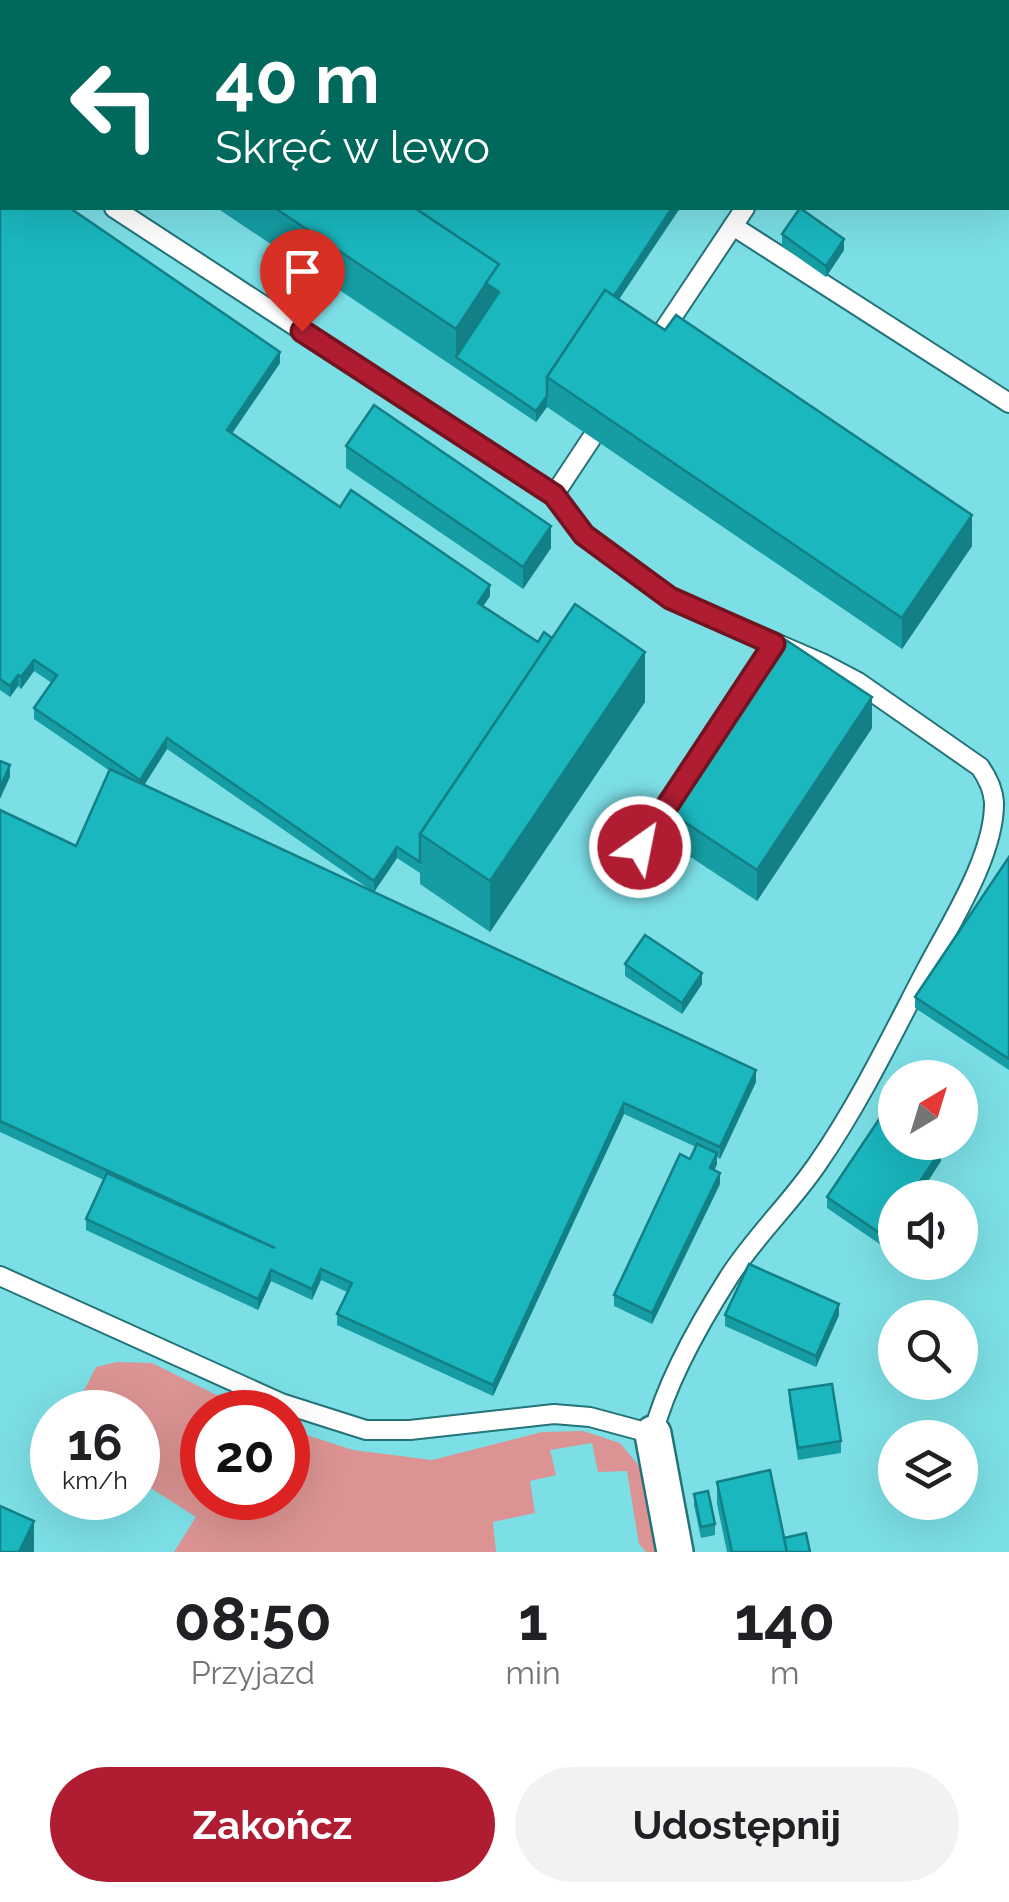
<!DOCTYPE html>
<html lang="pl">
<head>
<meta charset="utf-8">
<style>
  body { margin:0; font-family:Raleway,sans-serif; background:#f2f2f2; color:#202124; height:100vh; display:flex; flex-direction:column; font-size:38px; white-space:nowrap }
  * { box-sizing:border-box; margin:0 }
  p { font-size:32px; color:#757577 }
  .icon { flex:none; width:55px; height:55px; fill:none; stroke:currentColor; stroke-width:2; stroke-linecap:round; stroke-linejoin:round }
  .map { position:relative; height:1552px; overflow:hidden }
  .side { display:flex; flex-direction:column; background:#fff; flex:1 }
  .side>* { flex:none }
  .hud { position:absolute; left:0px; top:0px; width:1010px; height:210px; box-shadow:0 10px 40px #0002; background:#00695c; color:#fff; overflow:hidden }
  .needle { width:65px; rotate:38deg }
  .buttons { position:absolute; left:878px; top:1060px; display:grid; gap:20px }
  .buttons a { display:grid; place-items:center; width:100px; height:100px; border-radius:50%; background:#fff; box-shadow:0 10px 40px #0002; font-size:50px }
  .speed { position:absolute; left:30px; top:1390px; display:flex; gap:20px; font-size:50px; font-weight:700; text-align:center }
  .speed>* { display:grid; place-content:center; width:130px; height:130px; border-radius:50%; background:#fff; box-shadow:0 10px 40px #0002; line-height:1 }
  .speed small { font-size:25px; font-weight:400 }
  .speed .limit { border:15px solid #d22; background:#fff; color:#111 }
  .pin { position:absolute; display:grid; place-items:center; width:85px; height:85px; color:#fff; margin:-102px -42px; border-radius:50% 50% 50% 0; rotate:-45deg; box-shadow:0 0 10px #0007 }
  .pin .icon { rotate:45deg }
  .me { position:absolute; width:110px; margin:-55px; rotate:33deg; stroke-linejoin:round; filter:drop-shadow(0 0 8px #0008) }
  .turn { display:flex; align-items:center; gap:35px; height:210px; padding:0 50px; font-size:45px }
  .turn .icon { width:130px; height:130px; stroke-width:2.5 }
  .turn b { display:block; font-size:70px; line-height:85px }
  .eta { display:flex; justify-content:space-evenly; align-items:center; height:170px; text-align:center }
  .eta b { font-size:60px; font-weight:700; line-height:70px }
  .cta { display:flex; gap:20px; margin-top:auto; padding:20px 50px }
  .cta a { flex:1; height:115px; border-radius:60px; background:#b01d32; color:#fff; font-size:40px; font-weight:700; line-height:115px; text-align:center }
  .cta a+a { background:#f2f2f2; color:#202124 }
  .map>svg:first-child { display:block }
  .green { fill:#db9493 }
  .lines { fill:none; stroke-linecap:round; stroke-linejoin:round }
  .lane-casing { stroke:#237378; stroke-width:22 }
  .street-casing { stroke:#237378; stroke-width:40 }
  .lane { stroke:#fff; stroke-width:18 }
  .street { stroke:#fff; stroke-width:35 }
  .wall { fill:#169da4; fill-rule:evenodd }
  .shaded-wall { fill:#128086 }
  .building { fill:#1ab7bf; stroke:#128086; stroke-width:2.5 }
  .route-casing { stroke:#721320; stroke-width:25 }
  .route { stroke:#b01d32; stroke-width:18 }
</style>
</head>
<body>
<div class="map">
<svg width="1009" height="1552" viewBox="0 0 1009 1552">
  <rect width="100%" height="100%" fill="#7cdfe6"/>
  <path class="green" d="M117 1362 152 1363 251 1412H202V1498H288V1429L353 1450 432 1460 542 1432 583 1431 620 1443 644 1472 661 1552H646L639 1544 627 1471 598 1472 592 1443 550 1450 556 1475 530 1481 535 1513 493 1522 496 1552H174L196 1517 138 1480V1412H73L96 1367Z"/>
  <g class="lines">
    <g class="lane-casing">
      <g id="lane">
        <path d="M0 133 2 134"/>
        <path d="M114 208 554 495 603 421"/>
        <path d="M733 226 1009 403"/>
        <path d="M651 349 745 208"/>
        <path d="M640 847 774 644"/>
        <path d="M0 1276 281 1403 366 1430H410L554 1414 590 1417 653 1434C667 1380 699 1324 729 1277 755 1236 791 1203 818 1163 860 1102 892 1035 926 970 950 924 995 855 994 802 993 788 987 777 980 767L858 682 822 663 671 598 584 535 554 495"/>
      </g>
    </g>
    <g class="street-casing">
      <path id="street" d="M653 1434 675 1552"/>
    </g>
    <use href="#lane" class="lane"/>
    <use href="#street" class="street"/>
  </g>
  <g class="wall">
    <path d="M0 159 280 363 232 433 340 507 490 596 483 606 538 642 645 702 490 932 420 884V873L397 858 374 892 756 1082 720 1159 717 1157V1164L714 1171 720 1184 652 1324 614 1306V1295L696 1147 624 1114 493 1396 337 1325V1314L347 1292 321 1280 312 1300 271 1281 258 1310 86 1230V1219L104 1180 0 1132V810L76 846 110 771 34 719V708L52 683 34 671 21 689 18 686 10 697 0 690ZM167 749 372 891 144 785Z"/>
    <path d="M217 208H680L619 299 972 546 902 649 547 407 536 422Z"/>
    <path d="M782 234 844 250 826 277 782 246Z"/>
    <path d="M346 446 551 548 523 589 346 468Z"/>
    <path d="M872 728 757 901 671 844V813Z"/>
    <path d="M1009 857V1070L915 1008V997Z"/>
    <path d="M625 964 702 984 682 1014 625 976Z"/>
    <path d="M941 1161 917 1198H895V1230L884 1247 827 1208V1197Z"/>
    <path d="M725 1315H839L816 1367 725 1326Z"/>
    <path d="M789 1390 841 1441V1453L798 1460 789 1401Z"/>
    <path d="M717 1482 784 1538 810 1552H727L717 1504Z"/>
    <path d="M694 1494 715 1524V1535L701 1538 694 1505Z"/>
  </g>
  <g class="shaded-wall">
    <path d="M672 208H680L561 386 556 383Z"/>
    <path d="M844 239V250L826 277V266Z"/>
    <path d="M499 264V303L456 357V368V329Z"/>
    <path d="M280 352V363L227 441V430Z"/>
    <path d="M547 396V407L536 422V411Z"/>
    <path d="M972 515V546L902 649V618Z"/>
    <path d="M551 526V548L523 589V567Z"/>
    <path d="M490 585V596L478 614V603Z"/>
    <path d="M645 652V702L490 932V881Z"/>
    <path d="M34 660V671L21 689V677Z"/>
    <path d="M18 675V686L10 697V686Z"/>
    <path d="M872 697V728L757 901V870Z"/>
    <path d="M167 738V749L140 792V780Z"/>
    <path d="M10 765V777L0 799V788Z"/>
    <path d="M397 847V858L374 892V881Z"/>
    <path d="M702 973V984L682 1014V1003Z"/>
    <path d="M756 1070V1082L720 1159V1147Z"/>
    <path d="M624 1103V1114L493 1396V1385Z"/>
    <path d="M941 1150V1161L917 1198H909Z"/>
    <path d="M717 1153V1164L710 1180V1168Z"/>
    <path d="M720 1173V1184L652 1324V1313Z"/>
    <path d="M895 1219V1230L884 1247V1236Z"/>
    <path d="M321 1269V1280L312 1300V1289Z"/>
    <path d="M271 1270V1281L258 1310V1299Z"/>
    <path d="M839 1304V1315L816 1367V1356Z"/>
    <path d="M34 1521V1552H19Z"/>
  </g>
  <g class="building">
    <path d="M0 0H811L809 2H2V36L0 34Z"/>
    <path d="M0 159 2 161V208H70L280 352 227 430 340 507 351 490 490 585 478 603 538 642 544 632 552 638 420 834V862L397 847 374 881 167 738 140 780 34 708 57 675 34 660 21 677 18 675 10 686 0 679Z"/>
    <path d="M275 208H415L499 264 456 329Z"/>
    <path d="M415 208H672L614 296 605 290 547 377V396L536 411 456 357 499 292 486 283 499 264Z"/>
    <path d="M800 208 844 239 826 266 782 234Z"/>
    <path d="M605 290 665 330 676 315 972 515 902 618 547 377Z"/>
    <path d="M374 405 551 526 523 567 346 446Z"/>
    <path d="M575 604 645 652 490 881 420 834Z"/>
    <path d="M786 640 872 697 757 870 671 813Z"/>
    <path d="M0 761 10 765 0 788Z"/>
    <path d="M110 769 756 1070 720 1147 624 1103 493 1385 337 1314 352 1283 321 1269 312 1289 271 1270 258 1299 86 1219 107 1173 275 1248 0 1121V810L76 846Z"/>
    <path d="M1009 857V1059L915 997Z"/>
    <path d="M645 935 702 973 682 1003 625 964Z"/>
    <path d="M884 1112 895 1119V1142H931L941 1150 909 1198H895V1219L884 1236 827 1197Z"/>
    <path d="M697 1144 717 1153 710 1168 720 1173 652 1313 614 1295 680 1154 690 1159Z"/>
    <path d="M749 1264 839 1304 816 1356 725 1315Z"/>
    <path d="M832 1384 841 1441 798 1448 789 1390Z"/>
    <path d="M770 1470 787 1552H732L717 1482Z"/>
    <path d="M708 1491 715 1524 701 1527 694 1494Z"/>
    <path d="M0 1506 34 1521 19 1552H0Z"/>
    <path d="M806 1533 810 1552H787L784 1538Z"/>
  </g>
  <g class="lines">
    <g class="route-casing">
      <path id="route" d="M302 331 554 495 584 535 670 598 774 644 640 847"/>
    </g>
    <use href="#route" class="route"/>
  </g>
</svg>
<div class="buttons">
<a><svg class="needle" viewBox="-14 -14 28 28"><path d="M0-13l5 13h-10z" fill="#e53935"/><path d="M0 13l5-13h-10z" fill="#757577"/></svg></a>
<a><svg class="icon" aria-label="sound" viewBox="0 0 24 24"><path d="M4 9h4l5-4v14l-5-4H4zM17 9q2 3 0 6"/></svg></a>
<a><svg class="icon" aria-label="search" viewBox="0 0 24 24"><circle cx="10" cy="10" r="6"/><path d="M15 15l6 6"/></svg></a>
<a><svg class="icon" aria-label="layers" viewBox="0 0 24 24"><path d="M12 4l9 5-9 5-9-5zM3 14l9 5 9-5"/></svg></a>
</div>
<div class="speed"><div>16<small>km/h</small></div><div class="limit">20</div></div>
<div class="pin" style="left:302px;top:331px;background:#d93025"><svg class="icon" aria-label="arrive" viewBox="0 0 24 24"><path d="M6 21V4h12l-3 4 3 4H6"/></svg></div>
<svg class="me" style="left:640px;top:847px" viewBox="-20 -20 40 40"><circle r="17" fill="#b01d32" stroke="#fff" stroke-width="3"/><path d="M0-11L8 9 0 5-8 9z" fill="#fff"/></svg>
<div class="hud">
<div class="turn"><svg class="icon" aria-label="left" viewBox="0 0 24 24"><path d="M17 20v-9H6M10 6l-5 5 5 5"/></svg><div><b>40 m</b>Skręć w lewo</div></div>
</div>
</div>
<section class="side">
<div class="eta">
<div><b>08:50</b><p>Przyjazd</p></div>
<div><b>1</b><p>min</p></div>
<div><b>140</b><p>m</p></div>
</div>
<div class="cta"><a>Zakończ</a><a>Udostępnij</a></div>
</section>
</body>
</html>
